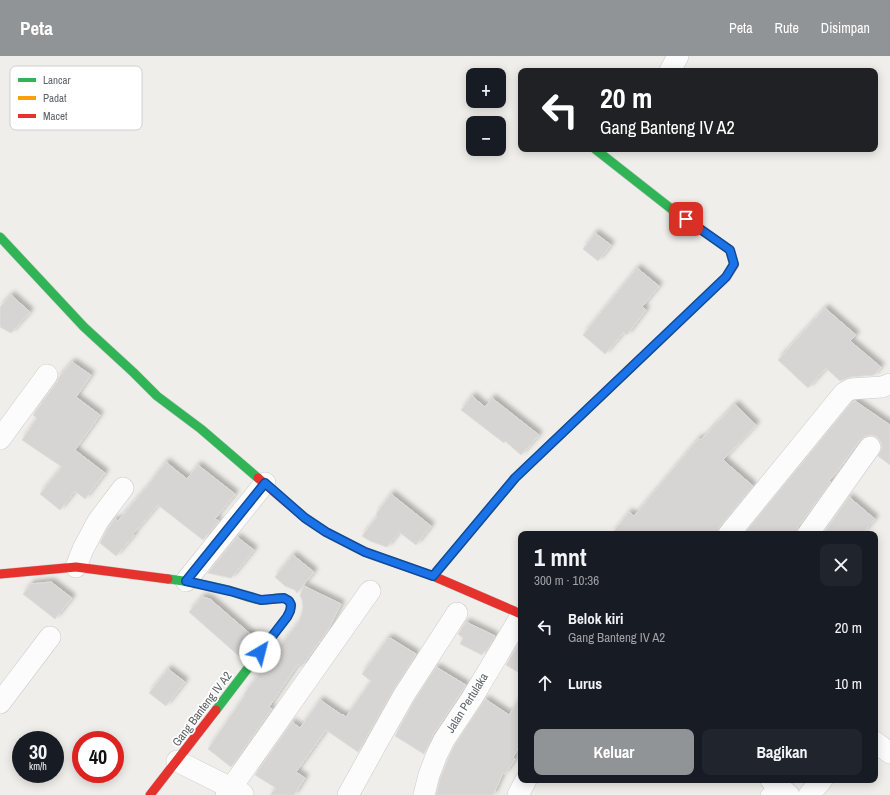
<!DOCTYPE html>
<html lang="id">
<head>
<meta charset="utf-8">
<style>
  body { margin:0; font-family:"Archivo Narrow",sans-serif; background:#20242c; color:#f1f3f6; height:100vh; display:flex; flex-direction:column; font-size:15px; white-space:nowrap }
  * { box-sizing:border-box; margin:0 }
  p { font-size:13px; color:#9ea1a6 }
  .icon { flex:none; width:22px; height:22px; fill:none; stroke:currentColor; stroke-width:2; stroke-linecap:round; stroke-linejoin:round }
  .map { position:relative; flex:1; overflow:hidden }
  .panel { position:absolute; left:518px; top:475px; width:360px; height:252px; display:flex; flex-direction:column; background:#171b24; border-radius:8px; box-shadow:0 2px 10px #0003 }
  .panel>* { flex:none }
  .banner { position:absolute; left:518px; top:12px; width:360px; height:84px; border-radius:8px; box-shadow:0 2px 10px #0003; background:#202124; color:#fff; overflow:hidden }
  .fabs { position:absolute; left:466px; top:12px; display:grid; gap:8px }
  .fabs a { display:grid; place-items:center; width:40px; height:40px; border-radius:8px; background:#171b24; box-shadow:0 2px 10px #0003; font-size:20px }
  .speed { position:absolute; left:12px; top:675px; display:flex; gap:8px; font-size:20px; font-weight:700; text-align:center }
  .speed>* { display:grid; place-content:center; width:52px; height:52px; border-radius:50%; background:#171b24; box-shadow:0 2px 10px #0003; line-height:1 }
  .speed small { font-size:10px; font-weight:400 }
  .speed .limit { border:6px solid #d22; background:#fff; color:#111 }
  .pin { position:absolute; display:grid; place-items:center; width:34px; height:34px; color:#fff; margin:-17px; border-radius:8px; box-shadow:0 2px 6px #0006 }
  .me { position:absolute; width:44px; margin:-22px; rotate:37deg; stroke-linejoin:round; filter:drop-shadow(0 0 3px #0008) }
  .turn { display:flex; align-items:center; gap:14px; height:84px; padding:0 16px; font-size:18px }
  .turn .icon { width:52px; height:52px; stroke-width:2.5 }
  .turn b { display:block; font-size:28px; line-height:34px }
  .round { display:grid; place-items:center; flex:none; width:42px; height:42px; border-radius:8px; background:#20242c }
  .summary { display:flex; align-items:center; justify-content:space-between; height:68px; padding:0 16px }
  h1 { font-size:24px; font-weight:700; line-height:30px }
  .action { display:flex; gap:8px; margin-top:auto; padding:8px 16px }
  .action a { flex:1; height:46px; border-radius:8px; background:#919496; color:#fff; font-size:16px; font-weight:700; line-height:46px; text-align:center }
  .action a+a { background:#20242c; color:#f1f3f6 }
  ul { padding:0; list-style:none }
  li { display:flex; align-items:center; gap:12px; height:56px; padding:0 16px }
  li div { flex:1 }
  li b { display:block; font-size:15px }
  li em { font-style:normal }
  header { display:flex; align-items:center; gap:24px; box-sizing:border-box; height:56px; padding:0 20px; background:#919496; color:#fff }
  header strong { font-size:19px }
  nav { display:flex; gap:22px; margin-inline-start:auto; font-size:14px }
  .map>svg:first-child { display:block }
  .building { fill:#d6d5d3; stroke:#deddd9; filter:url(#shadow) }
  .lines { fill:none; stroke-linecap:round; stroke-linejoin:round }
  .lane-casing { stroke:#cbcccc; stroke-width:12 }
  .street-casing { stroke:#cbcccc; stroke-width:22 }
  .fast-casing { stroke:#cacacb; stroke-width:10 }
  .slow-casing { stroke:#cacacb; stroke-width:10 }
  .jam-casing { stroke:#cacacb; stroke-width:10 }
  .lane { stroke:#fdfcfc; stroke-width:11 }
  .street { stroke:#fdfcfc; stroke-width:21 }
  .fast { stroke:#30b455; stroke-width:9 }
  .slow { stroke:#ff9f0a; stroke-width:9 }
  .jam { stroke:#e5322d; stroke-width:9 }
  .route-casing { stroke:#114b97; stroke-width:10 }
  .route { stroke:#1a73e8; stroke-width:7 }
  .labels { text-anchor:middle; stroke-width:3.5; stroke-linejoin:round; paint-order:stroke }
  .street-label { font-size:12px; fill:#5f6368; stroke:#fff }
  .key { fill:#fff; stroke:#cfd0d2; stroke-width:1 }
  .key-label { font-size:11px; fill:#5f6368 }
</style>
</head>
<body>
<header>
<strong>Peta</strong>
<nav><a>Peta</a><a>Rute</a><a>Disimpan</a></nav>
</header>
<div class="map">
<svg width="890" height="739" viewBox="0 0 890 739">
  <defs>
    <filter id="shadow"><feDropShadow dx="3.5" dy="-3.5" stdDeviation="2" flood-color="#0004"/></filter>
  </defs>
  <rect width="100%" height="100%" fill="#efeeea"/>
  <g class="building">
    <path d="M595 177 611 189 598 205 583 193Z"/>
    <path d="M637 212 659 230 642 251 646 254 627 279 624 276 605 298 583 279Z"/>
    <path d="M11 239 30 256 11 277 0 271V251Z"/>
    <path d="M825 252 856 279 850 285 881 311 874 319 850 321 840 325 826 312 808 332 778 304Z"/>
    <path d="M72 306 91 319 76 341 100 359 75 394 105 417 85 443 75 435 60 454 40 438 62 411 22 384 37 362 33 359 57 326 59 321Z"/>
    <path d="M472 340 485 351 492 342 539 379 521 399 505 385 504 387 461 354Z"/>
    <path d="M855 345 890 369V409L878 400 882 392 881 386 877 381 872 379 865 380 860 384 844 406 829 425 831 426 798 471 796 478H744L852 346Z"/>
    <path d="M735 348 756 369 723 404 753 430 720 470 717 476V478H612L629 456 634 460 699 382 701 384Z"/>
    <path d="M166 406 187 423 198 409 235 438 215 463 219 465 203 484 158 449 133 478 134 479 116 500 100 487 108 472 115 463 118 465 152 425H151Z"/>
    <path d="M391 438 431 470 416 489 399 476 387 491 370 485 362 480 378 460 376 458Z"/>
    <path d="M849 441 875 463 862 478H823Z"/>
    <path d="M237 481 254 494 231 522 208 517Z"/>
    <path d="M293 499 314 516 297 537 295 534 285 530 275 521Z"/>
    <path d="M51 526 72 542 55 563 23 538 31 528Z"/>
    <path d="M304 530 341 548 328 574 301 611 298 608 269 651 272 653 231 711 208 693 245 639 244 638 298 567 301 560 303 551 302 544 300 539Z"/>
    <path d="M202 541 210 543 255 582 240 601 189 556Z"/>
    <path d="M466 566 495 580 486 596 484 595 482 599 460 588 463 582 458 578Z"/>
    <path d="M388 582 389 583 390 582 416 598 394 633 358 696 326 674 296 716 305 722 294 739H270L276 732 255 719 292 666 300 672 320 644 342 659 343 658 346 661 371 625 362 618Z"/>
    <path d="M517 591 521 593V618L506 609Z"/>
    <path d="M436 611 466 629 434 677 424 698 395 680 414 645Z"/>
    <path d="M168 613 185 626 166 650 149 637Z"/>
    <path d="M521 640V688L513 701 515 703 505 718 503 717 493 739H436L440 723 448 703 454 690 485 643 509 659Z"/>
  </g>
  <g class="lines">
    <g class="lane-casing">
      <path id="lane" d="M766 739 775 728"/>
    </g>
    <g class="street-casing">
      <g id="street">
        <path d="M670 15 678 0"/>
        <path d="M0 383 47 319"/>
        <path d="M729 478 844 337 851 333 882 331 890 328"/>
        <path d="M808 478 870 391"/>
        <path d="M76 511 83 493 98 465 123 432"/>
        <path d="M186 525 265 427"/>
        <path d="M0 647 50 581"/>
        <path d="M875 686 890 697"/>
        <path d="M177 705 243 738"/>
        <path d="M771 724 789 739"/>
        <path d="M226 739 370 535"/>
        <path d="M348 739 378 685 404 639 457 557"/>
        <path d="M424 739 429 719 437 698 444 684 472 642 521 560"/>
        <path d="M518 739 526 724"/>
        <path d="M809 739 822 724"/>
      </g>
    </g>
    <g class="fast-casing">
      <g id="fast">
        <path d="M595 93 674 155"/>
        <path d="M0 181 84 271 133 316 157 340 201 373 258 422"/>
        <path d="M433 520 515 422 659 285"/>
        <path d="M168 523C189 525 210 530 231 535 240 538 252 543 261 544 269 545 280 539 288 544 294 549 290 556 287 561L216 654"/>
      </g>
    </g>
    <g class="slow-casing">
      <path id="slow" d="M659 285 726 221 734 209 730 194 674 155"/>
    </g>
    <g class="jam-casing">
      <g id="jam">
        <path d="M258 422 305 462 326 476 365 496 433 520 521 558"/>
        <path d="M0 518 76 511 168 523"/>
        <path d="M150 739 216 654"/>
      </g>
    </g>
    <use href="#lane" class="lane"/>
    <use href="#street" class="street"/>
    <use href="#fast" class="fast"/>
    <use href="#slow" class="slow"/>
    <use href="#jam" class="jam"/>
  </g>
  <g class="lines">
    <g class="route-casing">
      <path id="route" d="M260 596 287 561 290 555 291 549 289 545 284 542 261 544 230 535 186 525 265 427 305 462 326 476 365 496 433 520 515 422 726 221 734 208 730 194 686 163"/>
    </g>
    <use href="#route" class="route"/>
  </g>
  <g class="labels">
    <g class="street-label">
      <text transform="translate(467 647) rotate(-58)" y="4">Jalan Pertulaka</text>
      <text transform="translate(202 653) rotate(-53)" y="4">Gang Banteng IV A2</text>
    </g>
  </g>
  <rect x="10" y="10" width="132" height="64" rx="6" class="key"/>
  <rect x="18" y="22" width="18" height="4" fill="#30b455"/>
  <rect x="18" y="40" width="18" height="4" fill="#ff9f0a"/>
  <rect x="18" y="58" width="18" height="4" fill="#e5322d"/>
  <g class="key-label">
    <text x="43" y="28">Lancar</text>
    <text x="43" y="46">Padat</text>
    <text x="43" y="64">Macet</text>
  </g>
</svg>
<div class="fabs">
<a>+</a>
<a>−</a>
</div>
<div class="speed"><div>30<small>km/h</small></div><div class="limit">40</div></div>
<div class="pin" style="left:686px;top:163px;background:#d93025"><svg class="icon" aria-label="arrive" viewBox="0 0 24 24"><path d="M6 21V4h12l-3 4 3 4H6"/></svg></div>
<svg class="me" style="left:260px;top:596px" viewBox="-20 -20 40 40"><circle r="19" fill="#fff"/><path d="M0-13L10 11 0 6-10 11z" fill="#1a73e8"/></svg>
<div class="banner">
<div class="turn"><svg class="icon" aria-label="left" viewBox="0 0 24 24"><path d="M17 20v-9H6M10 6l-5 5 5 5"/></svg><div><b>20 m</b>Gang Banteng IV A2</div></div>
</div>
<section class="panel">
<div class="summary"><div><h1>1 mnt</h1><p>300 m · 10:36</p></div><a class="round"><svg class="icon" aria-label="close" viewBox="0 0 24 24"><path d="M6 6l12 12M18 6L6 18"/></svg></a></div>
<ul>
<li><svg class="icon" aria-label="left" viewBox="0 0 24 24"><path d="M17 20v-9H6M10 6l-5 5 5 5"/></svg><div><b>Belok kiri</b><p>Gang Banteng IV A2</p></div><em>20 m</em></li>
<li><svg class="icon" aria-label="ahead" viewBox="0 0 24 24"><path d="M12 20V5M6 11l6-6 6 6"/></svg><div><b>Lurus</b></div><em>10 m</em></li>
</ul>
<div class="action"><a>Keluar</a><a>Bagikan</a></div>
</section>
</div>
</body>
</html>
